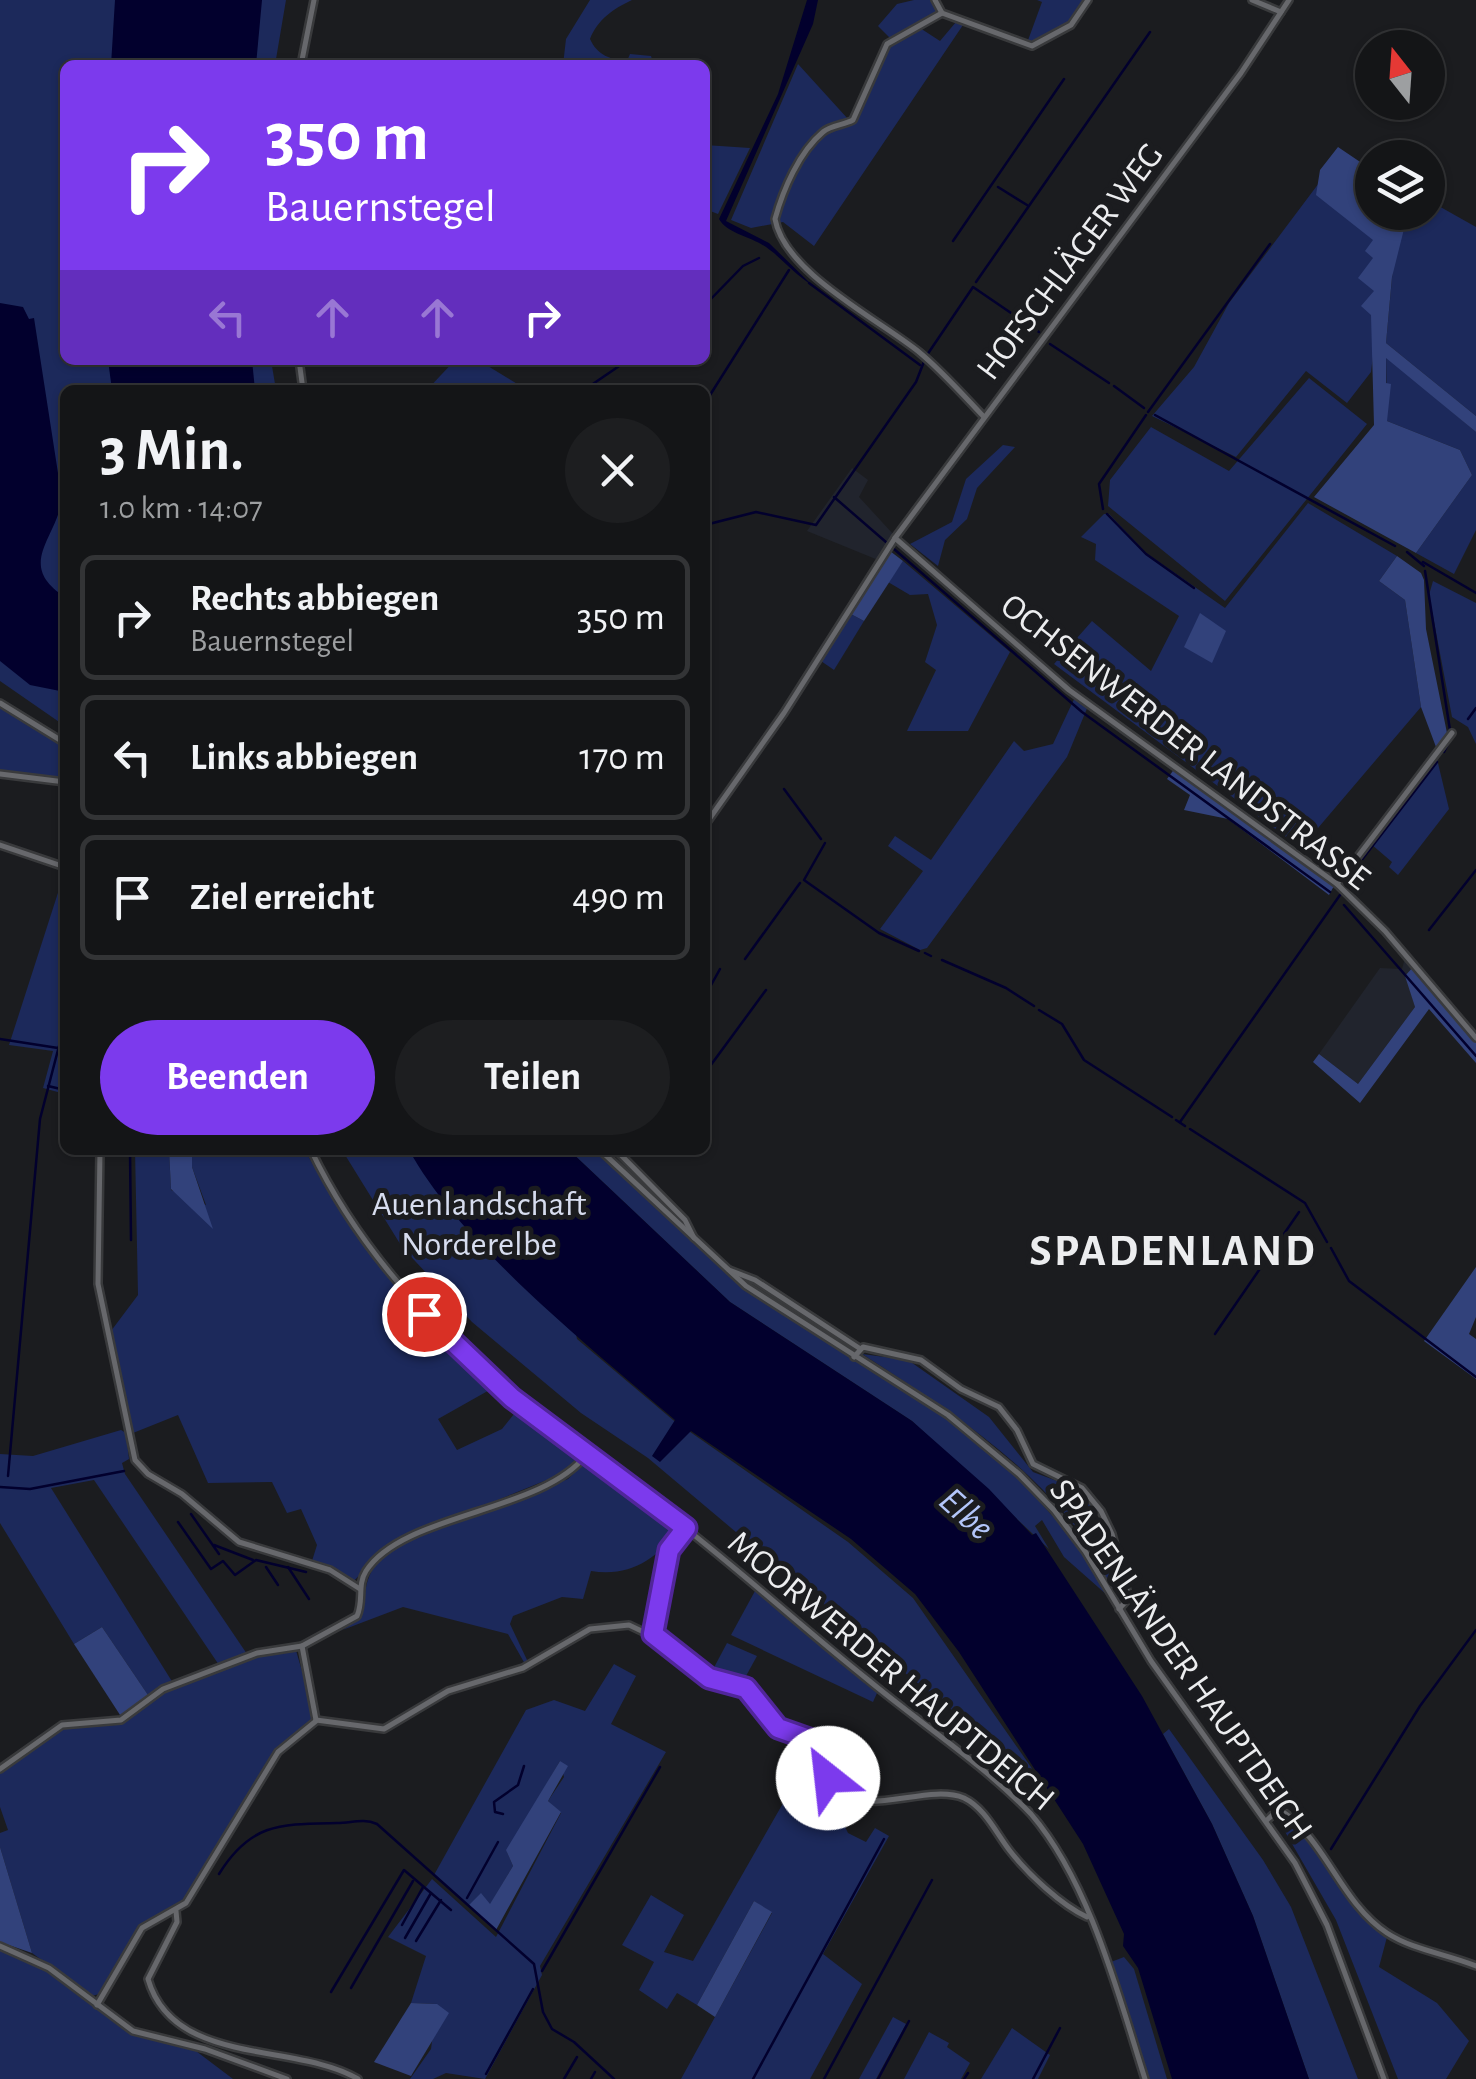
<!DOCTYPE html>
<html lang="de">
<head>
<meta charset="utf-8">
<style>
  body { margin:0; font-family:"Alegreya Sans",sans-serif; background:#1d1e20; color:#f1f3f6; height:100vh; display:flex; flex-direction:column; font-size:38px; white-space:nowrap }
  * { box-sizing:border-box; margin:0 }
  p { font-size:32px; color:#9d9fa1 }
  .icon { flex:none; width:55px; height:55px; fill:none; stroke:currentColor; stroke-width:2; stroke-linecap:round; stroke-linejoin:round }
  .map { position:relative; flex:1; overflow:hidden }
  .details { position:absolute; left:60px; top:385px; width:650px; height:770px; display:flex; flex-direction:column; background:#141517; border-radius:15px; box-shadow:0 2px 8px #0004,0 0 0 2px #333436 }
  .details>* { flex:none }
  .hud { position:absolute; left:60px; top:60px; width:650px; height:305px; border-radius:15px; box-shadow:0 2px 8px #0004,0 0 0 2px #333436; background:#7c3aed; color:#fff; overflow:hidden }
  .needle { width:65px; rotate:343deg }
  .controls { position:absolute; left:1355px; top:30px; display:grid; gap:20px }
  .controls a { display:grid; place-items:center; width:90px; height:90px; border-radius:50%; background:#141517; box-shadow:0 2px 8px #0004,0 0 0 2px #333436; font-size:50px }
  .pin { position:absolute; display:grid; place-items:center; width:85px; height:85px; color:#fff; margin:-42px; border:5px solid #fff; border-radius:50%; box-shadow:0 2px 10px #0007 }
  .me { position:absolute; width:110px; margin:-55px; rotate:331deg; stroke-linejoin:round; filter:drop-shadow(0 0 8px #0008) }
  .turn { display:flex; align-items:center; gap:35px; height:210px; padding:0 40px; font-size:45px }
  .turn .icon { width:130px; height:130px; stroke-width:2.5 }
  .turn b { display:block; font-size:70px; line-height:85px }
  .lanes { display:flex; align-items:center; height:95px; padding:0 40px; background:#0003; justify-content:center; gap:50px; direction:ltr }
  .lanes .off { opacity:.35 }
  .round { display:grid; place-items:center; flex:none; width:105px; height:105px; border-radius:52px; background:#1d1e20 }
  .headline { display:flex; align-items:center; justify-content:space-between; height:170px; padding:0 40px }
  h1 { font-size:60px; font-weight:700; line-height:75px }
  .cta { display:flex; gap:20px; margin-top:auto; padding:20px 40px }
  .cta a { flex:1; height:115px; border-radius:60px; background:#7c3aed; color:#fff; font-size:40px; font-weight:700; line-height:115px; text-align:center }
  .cta a+a { background:#1d1e20; color:#f1f3f6 }
  ul { padding:0; list-style:none }
  li { display:flex; align-items:center; gap:30px; height:125px; margin:0 20px 15px; padding:0 20px; border:5px solid #333436; border-radius:15px }
  li div { flex:1 }
  li b { display:block; font-size:38px }
  li em { font-style:normal }
  .map>svg:first-child { display:block }
  .built { fill:#21242d }
  .green { fill:#1c295b }
  .forest { fill:#32427b }
  .water { fill:#02002d }
  .lines { fill:none; stroke-linecap:round; stroke-linejoin:round }
  .stream { stroke:#02002d; stroke-width:2.5 }
  .minor-casing { stroke:#393a3c; stroke-width:10 }
  .minor { stroke:#67686c; stroke-width:5 }
  .route-casing { stroke:#51269a; stroke-width:25 }
  .route { stroke:#7c3aed; stroke-width:18 }
  .labels { text-anchor:middle; stroke-width:10; stroke-linejoin:round; paint-order:stroke }
  .street-label { font-size:35px; fill:#ecedef; stroke:#1b1c1f }
  .park-label { font-size:35px; fill:#d7ddef; stroke:#1b1c1f }
  .water-label { font-size:38px; font-style:italic; fill:#b3c6fa; stroke:#1b1c1f }
  .district-label { font-size:45px; font-weight:bold; letter-spacing:2.5px; fill:#ecedef; stroke:#1b1c1f }
</style>
</head>
<body>
<div class="map">
<svg width="1476" height="2079" viewBox="0 0 1476 2079">
  <rect width="100%" height="100%" fill="#1b1c1f"/>
  <g class="built">
    <path d="M852 468 868 480 859 497 893 534 878 560 807 531Z"/>
    <path d="M1405 958 1413 967 1406 976 1415 1007 1358 1084 1319 1054 1380 968 1402 969Z"/>
  </g>
  <g class="green">
    <path d="M0 0H286L275 65H65V360H271L276 390H65V726L0 681Z"/>
    <path d="M590 0H632C613 9 598 19 590 39 597 55 611 60 627 61L630 54 651 56 654 65H563L566 39Z"/>
    <path d="M914 0H937L945 11 920 28 940 41 956 22 963 25 814 246 783 222 751 228 731 220 798 64 848 119 891 39 878 26 897 4Z"/>
    <path d="M1037 0H1086L1069 23 1030 44 1027 43 1042 2Z"/>
    <path d="M705 145 750 148 718 214 705 209Z"/>
    <path d="M1325 175 1389 225 1371 372 1347 403 1306 371 1236 457 1152 416 1194 367 1229 303Z"/>
    <path d="M1428 200 1476 227V416L1386 343 1398 213 1428 212Z"/>
    <path d="M1386 356 1476 432V530L1454 574 1416 553 1472 475 1460 450 1387 421Z"/>
    <path d="M455 360H478L527 390H427Z"/>
    <path d="M1309 378 1367 424 1225 601 1108 506 1110 480 1151 427 1229 471Z"/>
    <path d="M1003 445 1015 447 977 488 967 519 945 540 938 566 910 544 952 522 966 479Z"/>
    <path d="M1308 503 1397 556 1379 581 1405 600 1421 707 1301 848 1054 664 1092 621 1151 671 1179 616 1095 560 1096 544 1081 537 1104 514H1109L1146 553 1225 608Z"/>
    <path d="M903 561 1010 652 968 731H907L936 670 925 662 937 625 928 594 910 595 888 582Z"/>
    <path d="M1433 581 1476 603V744L1468 727 1452 717 1429 595Z"/>
    <path d="M849 613 864 621 834 670 821 661Z"/>
    <path d="M1075 697 1088 706 1067 757 927 948 920 950 880 929 923 871 888 846 895 836 931 860 1014 741 1024 751 1053 744Z"/>
    <path d="M0 708 65 746V779L0 772Z"/>
    <path d="M1437 759 1449 809 1398 875 1389 867 1392 862 1371 844Z"/>
    <path d="M65 871V1094L43 1088 53 1051 9 1045Z"/>
    <path d="M135 1150H169L171 1190 206 1205 192 1167V1150H305C353 1242 418 1317 493 1388L438 1419 457 1450 502 1429 518 1409 580 1455 564 1473 407 1537 381 1552 353 1582 312 1561 317 1545 301 1509 287 1513 272 1482 208 1483 178 1415 133 1433 108 1335 138 1295Z"/>
    <path d="M342 1150H539L577 1339 673 1420 848 1542 913 1598 1040 1780 876 1650 648 1458 581 1413 472 1322 402 1247Z"/>
    <path d="M569 1150H594L748 1292 944 1417 1013 1472 1074 1540 1107 1595 1064 1557 1042 1520 1035 1526 1049 1549 912 1421 730 1302Z"/>
    <path d="M862 1354 908 1360 989 1417 1033 1472 1073 1487 1092 1505 1078 1515 1093 1551 1120 1571 1127 1603 1122 1606C1104 1576 1088 1541 1066 1515 1009 1448 935 1401 862 1354Z"/>
    <path d="M121 1430 126 1433 129 1459 122 1463 125 1474 247 1654 219 1665 94 1480 51 1488 173 1683 148 1695 102 1627 74 1644 0 1523V1454L33 1456Z"/>
    <path d="M587 1460 680 1528C656 1560 630 1577 591 1571L583 1599 562 1597 513 1616 510 1624 528 1662 525 1664 508 1634 403 1607 316 1640C327 1635 343 1632 351 1624 373 1606 356 1580 383 1558 425 1525 516 1500 568 1479Z"/>
    <path d="M755 1591 877 1693 873 1702 731 1635Z"/>
    <path d="M727 1643 757 1656 741 1685 710 1675Z"/>
    <path d="M295 1647 314 1712 311 1722 276 1751 187 1897 140 1927 99 1994 92 1996 32 1953 0 1847V1833L8 1830 0 1807V1773L62 1729 116 1725 169 1689 250 1658Z"/>
    <path d="M614 1664 636 1676 611 1724 666 1752 540 1966 542 1975 485 2079 446 2073 433 2079H410L431 2049 437 2004 411 2003 426 1956 388 1937 432 1879 496 1937 561 1813 548 1801 564 1777 560 1761 507 1852 513 1866 490 1905 475 1901 468 1906 434 1875 526 1710 554 1700 585 1711Z"/>
    <path d="M1169 1729 1263 1860 1291 1907 1358 2079H1309L1253 1916 1212 1824 1163 1734Z"/>
    <path d="M827 1789 848 1833 866 1842 875 1828 889 1836 823 1954 862 1984 810 2079H681L772 1913 754 1901 697 2005 677 1993 667 2009 639 1990 654 1962 622 1945 651 1895 684 1915 664 1952 693 1961 790 1791Z"/>
    <path d="M1285 1820 1295 1823 1344 1891 1387 1937 1379 1967 1437 2003 1469 2041 1446 2079H1398L1336 1920 1280 1823Z"/>
    <path d="M0 1950 44 1969 131 2034 196 2051 233 2079H0Z"/>
    <path d="M1124 1957 1134 1969 1167 2079H1147L1111 1962Z"/>
    <path d="M893 2017 906 2024 876 2079H859Z"/>
    <path d="M1012 2028 1050 2055 1038 2079H981Z"/>
    <path d="M929 2032 949 2043 947 2047 970 2063 961 2079H904Z"/>
  </g>
  <g class="forest">
    <path d="M1338 147 1372 170V212L1390 213 1389 228 1396 230 1398 213H1408L1392 277 1386 343 1476 416V432L1386 358V383L1391 384 1387 421 1460 450 1472 475 1416 553 1314 497 1374 425 1371 315 1361 306 1374 291 1358 278 1373 258 1365 251 1373 240 1316 195 1320 170Z"/>
    <path d="M890 551 903 561 864 621 849 613Z"/>
    <path d="M1397 556 1421 573 1424 580 1426 629 1447 733 1436 747 1421 707 1405 600 1379 581Z"/>
    <path d="M1200 613 1226 631 1212 663 1184 647Z"/>
    <path d="M1175 768 1335 884 1329 895 1228 819 1184 810 1190 795 1167 779Z"/>
    <path d="M1413 967 1476 1042V1063L1429 1009 1360 1103 1313 1062 1319 1054 1358 1084 1415 1007 1405 976Z"/>
    <path d="M169 1150H192V1167L213 1229 171 1189Z"/>
    <path d="M1476 1267V1317L1469 1334 1476 1339V1379L1424 1341Z"/>
    <path d="M102 1627 148 1695 122 1718 74 1644Z"/>
    <path d="M560 1761 568 1766 548 1801 561 1812 496 1930 468 1906 481 1893 490 1904 513 1866 506 1850Z"/>
    <path d="M0 1847 32 1953 0 1942Z"/>
    <path d="M754 1901 772 1912 715 2017 697 2005Z"/>
    <path d="M411 2003 437 2004 449 2013 411 2076 374 2062Z"/>
  </g>
  <g class="water">
    <path d="M115 0H262L256 65H111Z"/>
    <path d="M807 0H818L813 24 726 221 769 243 812 285C792 273 780 255 761 244 747 236 726 232 719 219L778 94Z"/>
    <path d="M0 303 23 307 29 319 34 318 62 499C57 538 15 565 65 597V692L30 685 0 661Z"/>
    <path d="M108 360H252L255 390H112Z"/>
    <path d="M409 1150H569L730 1302 912 1421 989 1489 1032 1535 1036 1533 1142 1696 1212 1824 1253 1916 1309 2079H1172L1138 1968 1123 1946 1124 1934 1083 1844 959 1652 915 1594 851 1539 691 1431 660 1462 652 1456 675 1420C590 1347 462 1246 409 1150Z"/>
  </g>
  <g class="lines">
    <g class="stream">
      <path d="M998 187 1027 205"/>
      <path d="M953 241 1064 79"/>
      <path d="M976 282 1150 32"/>
      <path d="M809 283 920 365"/>
      <path d="M705 305 743 266 759 258"/>
      <path d="M1050 344 1109 383"/>
      <path d="M927 355 973 287 1039 332"/>
      <path d="M1114 386 1144 408"/>
      <path d="M584 390 628 360"/>
      <path d="M705 403 789 270"/>
      <path d="M1148 412 1270 244"/>
      <path d="M1155 415 1395 546"/>
      <path d="M834 497 1082 712 1330 892"/>
      <path d="M1103 509 1099 484 1146 415"/>
      <path d="M1107 514 1146 554 1194 588"/>
      <path d="M705 525 756 512 816 525 916 382 925 359"/>
      <path d="M1407 552 1424 566"/>
      <path d="M1423 562 1476 593"/>
      <path d="M1425 571 1450 730"/>
      <path d="M1468 719 1476 708"/>
      <path d="M1444 752 1451 738"/>
      <path d="M784 789 821 839"/>
      <path d="M825 843 804 880 879 933 919 951"/>
      <path d="M1344 883 1437 762"/>
      <path d="M1344 905 1476 1056"/>
      <path d="M1429 930 1476 870"/>
      <path d="M925 953 931 956"/>
      <path d="M745 959 800 883"/>
      <path d="M942 960 1006 988 1034 1006"/>
      <path d="M705 996 720 969"/>
      <path d="M1039 1010 1062 1024 1084 1060 1172 1117"/>
      <path d="M0 1039 58 1048"/>
      <path d="M705 1073 766 990"/>
      <path d="M48 1086 65 1090"/>
      <path d="M1176 1120 1185 1126"/>
      <path d="M1180 1122 1340 895"/>
      <path d="M1190 1129 1305 1203 1327 1242"/>
      <path d="M130 1150 131 1240"/>
      <path d="M1331 1248 1349 1281 1476 1377"/>
      <path d="M1215 1334 1299 1212"/>
      <path d="M8 1476 40 1119 65 1023"/>
      <path d="M0 1487 30 1489 124 1471"/>
      <path d="M191 1514 219 1554"/>
      <path d="M178 1522 211 1569 223 1561 235 1575 256 1560 306 1572"/>
      <path d="M214 1545 253 1560"/>
      <path d="M266 1567 278 1585"/>
      <path d="M288 1567 309 1599"/>
      <path d="M503 1814 495 1812 494 1802 518 1785 524 1766"/>
      <path d="M1331 1849 1420 1706 1476 1630"/>
      <path d="M219 1874C251 1822 282 1824 337 1823 352 1823 363 1818 377 1824L534 1964 543 2012 552 2029 574 2042 614 2079"/>
      <path d="M467 1898 498 1842"/>
      <path d="M402 1925 423 1887"/>
      <path d="M405 1938 431 1893"/>
      <path d="M416 1941 441 1900"/>
      <path d="M542 1971 660 1767"/>
      <path d="M351 1988 413 1881"/>
      <path d="M331 1992 404 1870 451 1910"/>
      <path d="M486 2074 533 1989"/>
      <path d="M564 2079 577 2057"/>
      <path d="M591 2079 595 2072"/>
      <path d="M753 2079 884 1839"/>
      <path d="M824 2079 932 1880"/>
      <path d="M878 2079 909 2021"/>
      <path d="M964 2079 968 2073"/>
      <path d="M1033 2079 1060 2028"/>
    </g>
    <g class="minor-casing">
      <g id="minor">
        <path d="M935 0 942 13 1032 46 1071 25 1088 0"/>
        <path d="M1252 0 1281 12"/>
        <path d="M942 13 887 44 853 120C844 125 831 125 823 132 799 152 783 190 775 219 784 272 878 319 919 352 943 372 963 395 984 417"/>
        <path d="M301 65 314 0"/>
        <path d="M299 360 303 390"/>
        <path d="M895 538 1069 690 1337 884 1385 931 1476 1038"/>
        <path d="M0 703 65 743"/>
        <path d="M0 774 65 782"/>
        <path d="M705 825 784 713 895 538 1241 73 1289 0"/>
        <path d="M0 845 65 867"/>
        <path d="M1337 884 1452 733"/>
        <path d="M100 1150 98 1284 135 1460 148 1474 182 1494 239 1542 330 1570 360 1589"/>
        <path d="M311 1150C384 1303 517 1403 650 1501 725 1556 794 1621 867 1679 921 1724 982 1763 1031 1814 1090 1883 1118 1994 1145 2079"/>
        <path d="M600 1150 746 1286 948 1415 1019 1474 1054 1510 1085 1551 1151 1661 1295 1863 1327 1925 1384 2079"/>
        <path d="M616 1150 685 1220 694 1238"/>
        <path d="M729 1270 755 1280 859 1348"/>
        <path d="M854 1357 863 1347 921 1360 961 1389 999 1407 1017 1430 1033 1464 1082 1488 1101 1511 1112 1534 1129 1598 1119 1609"/>
        <path d="M653 1634 669 1550 687 1528"/>
        <path d="M302 1646 316 1720"/>
        <path d="M316 1720 384 1729 448 1691 523 1668 590 1629 629 1625 673 1646 709 1677 746 1688 778 1728 811 1741 829 1762V1784C858 1823 925 1782 964 1798 985 1808 996 1833 1010 1851 1028 1874 1061 1905 1087 1917"/>
        <path d="M0 1769 62 1725 121 1720 163 1689 257 1653 302 1646 357 1616C364 1601 357 1585 366 1571 403 1513 541 1513 586 1455"/>
        <path d="M1267 1820 1279 1809C1326 1839 1340 1902 1387 1933 1413 1950 1447 1954 1476 1966"/>
        <path d="M176 1911 177 1922 148 1979C173 2067 296 2042 358 2079"/>
        <path d="M0 1946 49 1968 133 2031 205 2049 287 2079"/>
        <path d="M97 2005 142 1928 186 1903 278 1752 316 1721"/>
      </g>
    </g>
    <use href="#minor" class="minor"/>
  </g>
  <g class="lines">
    <g class="route-casing">
      <path id="route" d="M424 1314 512 1398 686 1528 669 1550 653 1634 709 1678 746 1688 778 1728 812 1740 829 1762 828 1778"/>
    </g>
    <use href="#route" class="route"/>
  </g>
  <g class="labels">
    <g class="street-label">
      <text transform="translate(1069 261) rotate(-53)" y="12">HOFSCHLÄGER WEG</text>
      <text transform="translate(1186 741) rotate(38)" y="12">OCHSENWERDER LANDSTRASSE</text>
      <text transform="translate(1182 1659) rotate(55)" y="12">SPADENLÄNDER HAUPTDEICH</text>
      <text transform="translate(892 1670) rotate(40)" y="12">MOORWERDER HAUPTDEICH</text>
    </g>
    <g class="park-label">
      <text x="479" y="1215">Auenlandschaft<tspan x="479" dy="40">Norderelbe</tspan></text>
    </g>
    <g class="water-label">
      <text transform="translate(967 1513) rotate(42)" y="13">Elbe</text>
    </g>
    <g class="district-label">
      <text x="1173" y="1265">SPADENLAND</text>
    </g>
  </g>
</svg>
<div class="controls">
<a><svg class="needle" viewBox="-14 -14 28 28"><path d="M0-13l5 13h-10z" fill="#e53935"/><path d="M0 13l5-13h-10z" fill="#9d9fa1"/></svg></a>
<a><svg class="icon" aria-label="layers" viewBox="0 0 24 24"><path d="M12 4l9 5-9 5-9-5zM3 14l9 5 9-5"/></svg></a>
</div>
<div class="pin" style="left:424px;top:1314px;background:#d93025"><svg class="icon" aria-label="arrive" viewBox="0 0 24 24"><path d="M6 21V4h12l-3 4 3 4H6"/></svg></div>
<svg class="me" style="left:828px;top:1778px" viewBox="-20 -20 40 40"><circle r="19" fill="#fff"/><path d="M0-13L10 11 0 6-10 11z" fill="#7c3aed"/></svg>
<div class="hud">
<div class="turn"><svg class="icon" aria-label="right" viewBox="0 0 24 24"><path d="M7 20v-9h11M14 6l5 5-5 5"/></svg><div><b>350 m</b>Bauernstegel</div></div>
<div class="lanes"><svg class="icon off" aria-label="left" viewBox="0 0 24 24"><path d="M17 20v-9H6M10 6l-5 5 5 5"/></svg><svg class="icon off" aria-label="ahead" viewBox="0 0 24 24"><path d="M12 20V5M6 11l6-6 6 6"/></svg><svg class="icon off" aria-label="ahead" viewBox="0 0 24 24"><path d="M12 20V5M6 11l6-6 6 6"/></svg><svg class="icon" aria-label="right" viewBox="0 0 24 24"><path d="M7 20v-9h11M14 6l5 5-5 5"/></svg></div>
</div>
<section class="details">
<div class="headline"><div><h1>3 Min.</h1><p>1.0 km · 14:07</p></div><a class="round"><svg class="icon" aria-label="close" viewBox="0 0 24 24"><path d="M6 6l12 12M18 6L6 18"/></svg></a></div>
<ul>
<li><svg class="icon" aria-label="right" viewBox="0 0 24 24"><path d="M7 20v-9h11M14 6l5 5-5 5"/></svg><div><b>Rechts abbiegen</b><p>Bauernstegel</p></div><em>350 m</em></li>
<li><svg class="icon" aria-label="left" viewBox="0 0 24 24"><path d="M17 20v-9H6M10 6l-5 5 5 5"/></svg><div><b>Links abbiegen</b></div><em>170 m</em></li>
<li><svg class="icon" aria-label="arrive" viewBox="0 0 24 24"><path d="M6 21V4h12l-3 4 3 4H6"/></svg><div><b>Ziel erreicht</b></div><em>490 m</em></li>
</ul>
<div class="cta"><a>Beenden</a><a>Teilen</a></div>
</section>
</div>
</body>
</html>
